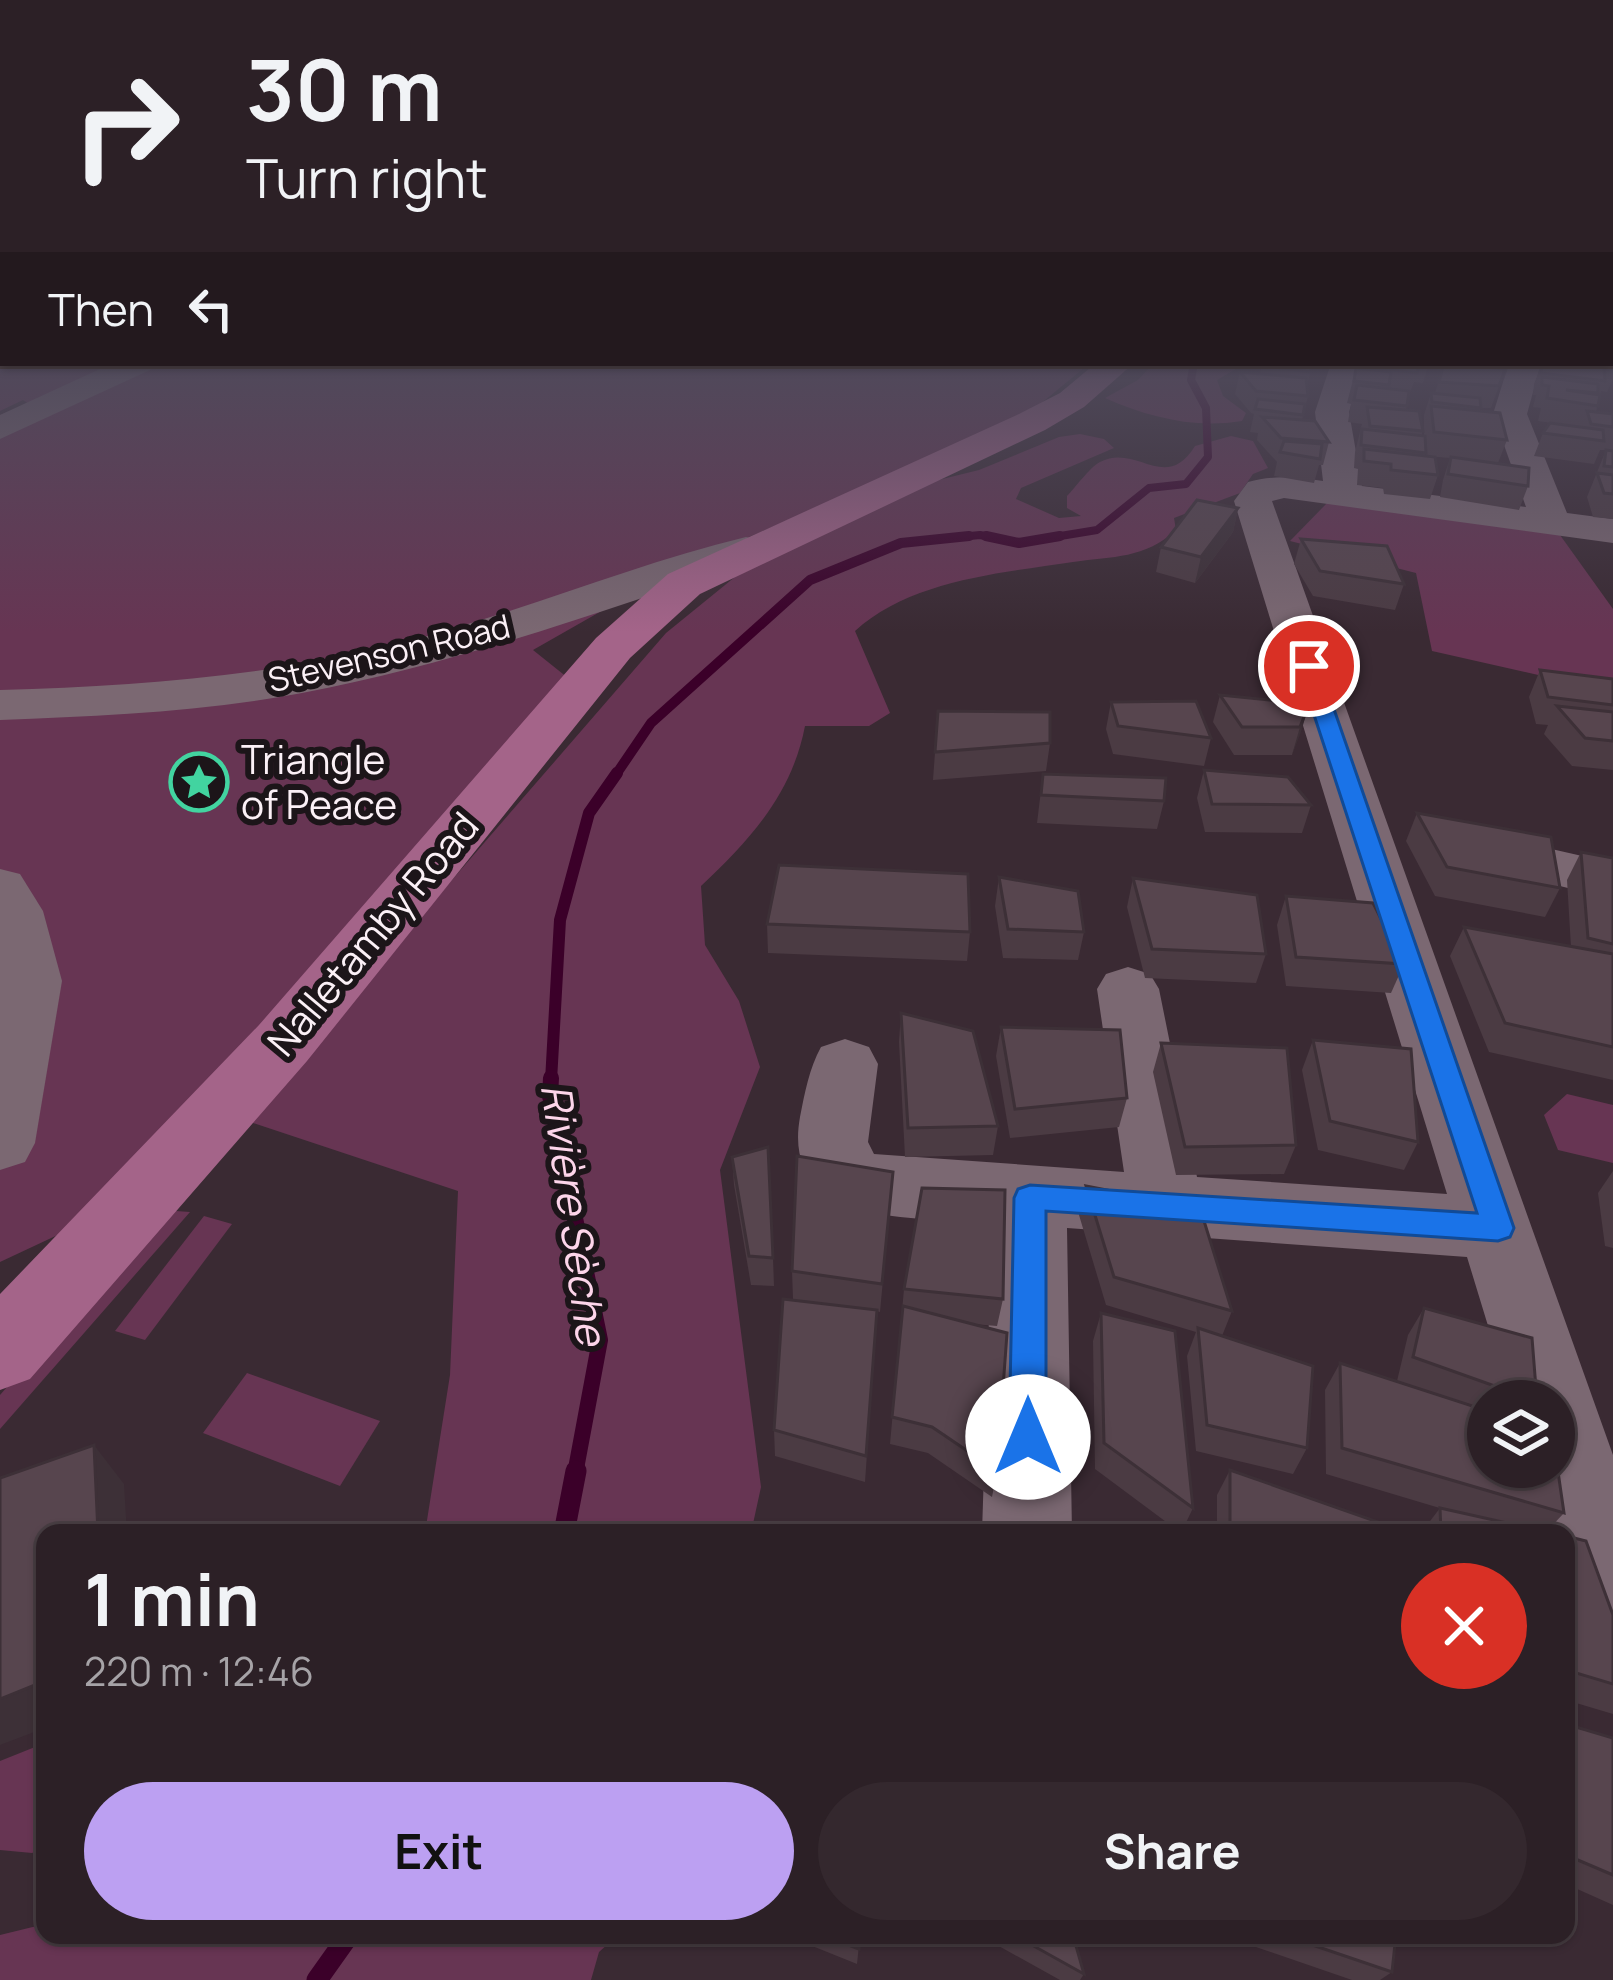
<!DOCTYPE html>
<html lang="en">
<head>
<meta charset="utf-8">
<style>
  body { margin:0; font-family:Manrope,sans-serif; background:#34282e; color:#f1f3f6; height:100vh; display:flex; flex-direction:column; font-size:45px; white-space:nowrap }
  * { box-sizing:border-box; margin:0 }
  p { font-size:39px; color:#a6a3a7 }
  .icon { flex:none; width:66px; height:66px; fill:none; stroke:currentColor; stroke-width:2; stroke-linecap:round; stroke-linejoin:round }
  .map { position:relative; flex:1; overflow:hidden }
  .drawer { position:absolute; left:36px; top:1524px; width:1539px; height:420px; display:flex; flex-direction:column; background:#2c2026; border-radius:24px; box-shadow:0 3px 9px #0004,0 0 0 3px #483e43 }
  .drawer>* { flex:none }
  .banner { position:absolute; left:0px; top:0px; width:1614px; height:366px; box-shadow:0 3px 9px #0004,0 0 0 3px #483e43; background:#2c2026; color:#f1f3f6; overflow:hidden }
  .controls { position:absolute; left:1467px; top:1380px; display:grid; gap:24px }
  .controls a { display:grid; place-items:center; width:108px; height:108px; border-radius:50%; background:#2c2026; box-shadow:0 3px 9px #0004,0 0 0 3px #483e43; font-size:60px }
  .pin { position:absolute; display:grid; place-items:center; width:102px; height:102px; color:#fff; margin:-51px; border:6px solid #fff; border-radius:50%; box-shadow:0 3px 12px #0007 }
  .me { position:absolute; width:132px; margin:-66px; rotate:0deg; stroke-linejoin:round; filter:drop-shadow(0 0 9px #0008) }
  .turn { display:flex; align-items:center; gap:42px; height:252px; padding:0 48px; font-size:54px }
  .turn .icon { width:156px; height:156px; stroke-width:2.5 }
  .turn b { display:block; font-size:84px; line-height:102px }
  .then { display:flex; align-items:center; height:114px; padding:0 48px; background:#0003; gap:24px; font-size:45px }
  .round { display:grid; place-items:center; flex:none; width:126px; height:126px; border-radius:63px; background:#34282e }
  .head { display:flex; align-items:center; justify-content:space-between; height:204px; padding:0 48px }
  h1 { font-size:72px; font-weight:700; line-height:90px }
  .action { display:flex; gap:24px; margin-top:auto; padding:24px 48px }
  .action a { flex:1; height:138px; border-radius:72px; background:#bca0f2; color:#111; font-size:48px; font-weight:700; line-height:138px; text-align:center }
  .action a+a { background:#34282e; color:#f1f3f6 }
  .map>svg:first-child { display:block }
  .green { fill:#673553 }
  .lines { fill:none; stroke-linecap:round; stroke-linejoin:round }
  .stream-far4 { stroke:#3b0029; stroke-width:8 }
  .stream-far3 { stroke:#3b0029; stroke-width:10 }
  .stream-far2 { stroke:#3b0029; stroke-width:12 }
  .stream-far1 { stroke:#3b0029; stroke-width:16 }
  .stream { stroke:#3b0029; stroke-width:21 }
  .minor { fill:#7b6872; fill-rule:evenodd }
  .major { fill:#a46489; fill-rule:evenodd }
  .wall { fill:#4b3b43 }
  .shaded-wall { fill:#3d3037 }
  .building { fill:#57454e; stroke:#3d3037; stroke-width:3 }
  .route { fill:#1a73e8; stroke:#114b97; stroke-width:3 }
  .labels { text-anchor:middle; stroke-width:12; stroke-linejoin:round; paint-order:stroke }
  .far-street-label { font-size:33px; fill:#fbf0f6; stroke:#1c1519 }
  .poi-label { font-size:39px; fill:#fbf0f6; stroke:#1c1519; text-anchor:start }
  .street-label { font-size:39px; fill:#fbf0f6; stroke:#1c1519 }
  .water-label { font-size:42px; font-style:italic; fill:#fdd5ea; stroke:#1c1519 }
</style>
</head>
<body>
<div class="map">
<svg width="1613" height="1980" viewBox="0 0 1613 1980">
  <rect width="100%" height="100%" fill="#3a2a33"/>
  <g class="green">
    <path d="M0 354 3 363H1090L1022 419 677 568 533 650 568 678 111 1210 0 1262V415L29 404 23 400 0 411Z"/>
    <path d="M1154 363H1246L1217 380 1223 396 1246 413 1242 421C1194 429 1148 417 1105 398L1138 380Z"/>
    <path d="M1080 434 1104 439 1114 448 1021 488 1016 499 1059 518 1081 516 1067 508V496C1076 487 1089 468 1100 462 1137 443 1165 494 1195 446L1231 436 1253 441 1268 468 1253 474 1240 493 1174 518 1176 530C1144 559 1114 556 1073 562 1001 573 911 580 855 631L890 713 869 726H805C792 794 750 840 701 886L705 945 739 1001 760 1067 720 1170 761 1487 751 1533H425L450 1375 458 1191 244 1120 666 633 757 559 918 485 979 470 1059 437Z"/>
    <path d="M1327 503 1560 535 1613 609V692L1432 651 1416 573 1290 541Z"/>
    <path d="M1567 1094 1613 1105V1163L1558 1150 1544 1115Z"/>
    <path d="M162 1210 190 1212 0 1429V1395Z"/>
    <path d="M204 1216 232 1224 145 1340 115 1331Z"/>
    <path d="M247 1373 380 1421 340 1486 203 1433Z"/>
    <path d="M45 1743V1848L32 1853 0 1850V1761Z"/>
    <path d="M45 1924V1935H618L599 1952 591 1980H0V1935Z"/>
  </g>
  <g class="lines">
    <g class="stream-far4">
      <path d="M939 539 980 535 1000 539"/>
      <path d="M1042 539 1097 530 1149 488 1186 484 1208 457 1206 408 1191 380 1194 363"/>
    </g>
    <g class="stream-far3">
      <path d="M986 536 1019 543 1060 536"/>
      <path d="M615 776 651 723 810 580 901 543 969 536"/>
    </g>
    <path class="stream-far2" d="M551 1081 560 920 589 813 617 773"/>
    <path class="stream-far1" d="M551 1078 550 1096 600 1340 575 1474"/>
    <g class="stream">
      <path d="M564 1533 576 1471"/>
      <path d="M317 1980 349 1935"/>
    </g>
    <g class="minor">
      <path d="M113 363H155L150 370 0 439V415Z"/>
      <path d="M1331 363H1363L1349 412 1362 486 1526 507 1493 414 1509 363H1541L1527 414 1567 513 1613 519V543L1284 498 1272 501 1613 1455V1637L1580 1624 1566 1589V1533H1550L1531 1467H1554V1401H1511L1467 1257 1067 1228 1072 1533H982L992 1223C918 1217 780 1228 800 1117 805 1092 809 1069 821 1047L845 1039 869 1047 878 1064 868 1142 874 1154 1124 1172 1097 989 1106 974 1128 967 1150 974 1159 989 1197 1177 1447 1194 1234 501 1248 482C1274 475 1296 477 1323 481L1315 412Z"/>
      <path d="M746 537 761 540 767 549 761 558C609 609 459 663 302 693 203 712 101 716 0 720V690C137 686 273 676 406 642 521 612 631 565 746 537Z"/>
      <path d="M1473 831 1613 863V899L1453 860 1445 848 1453 836Z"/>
      <path d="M0 869 20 874 43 911 62 981 35 1143 25 1162 0 1170Z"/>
    </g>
    <path class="major" d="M1096 363H1134L1084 407 1045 430 700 594 630 658 307 1061 30 1379 0 1390V1294L259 1025 596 638 668 574 1019 414 1060 393Z"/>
  </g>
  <g class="wall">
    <path d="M1611 354H1613V379L1607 392 1601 391 1596 412 1613 414V519L1593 517 1587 497 1606 450H1600L1594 464 1534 456 1543 433 1567 425 1538 421 1541 408 1533 407 1536 395H1533L1534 384 1542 363H1611Z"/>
    <path d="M1253 363H1313L1307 385 1308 396 1302 420 1329 442 1323 465H1319L1314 483 1274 476 1277 462 1257 440 1258 433 1250 432 1254 414 1251 413 1235 394 1240 372 1260 374 1261 369 1252 368Z"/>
    <path d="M1362 363H1429L1423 383 1414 382 1409 395 1406 410 1423 431 1421 436H1424V415L1431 393H1435L1441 374V370L1437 369 1439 363H1510L1504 379 1502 378 1491 408H1481L1480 410 1507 440 1498 463 1528 486 1519 510 1440 497 1443 480 1450 458 1426 456 1425 447V455L1438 475 1430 499 1384 494 1383 488 1357 485 1358 469 1354 468 1355 452 1362 424 1348 422 1351 404 1347 403 1356 368H1361Z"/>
    <path d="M1238 508 1233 532 1195 583 1156 572 1161 547Z"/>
    <path d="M1301 539 1404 584 1395 610 1313 596 1294 564Z"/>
    <path d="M1540 670 1613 679V770L1572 766 1544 734 1548 725 1536 724 1529 697Z"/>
    <path d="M1220 695 1309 704 1292 755H1234L1213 722Z"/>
    <path d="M1111 702 1211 738 1204 766 1113 754 1106 729Z"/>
    <path d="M938 711 1050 743 1046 771 933 780Z"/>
    <path d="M1204 770 1311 805 1302 833 1205 832 1197 798Z"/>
    <path d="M1043 774 1164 801 1157 829 1037 823Z"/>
    <path d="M1417 813 1560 888 1545 917 1435 896 1406 841Z"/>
    <path d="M1581 852 1613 858V1080L1489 1052 1450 956 1464 927 1571 947 1567 880Z"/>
    <path d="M999 877 1084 932 1078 960 1003 958 995 906Z"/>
    <path d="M1133 878 1266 954 1256 983 1145 978 1127 907Z"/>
    <path d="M1286 896 1404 964 1391 993 1286 986 1277 925Z"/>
    <path d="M767 924 970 932 967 961 768 953Z"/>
    <path d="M901 1013 998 1126 993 1155 905 1157 899 1042Z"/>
    <path d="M1001 1027 1127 1098 1119 1127 1010 1138 996 1056Z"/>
    <path d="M1313 1040 1418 1142 1404 1170 1318 1150 1302 1070Z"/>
    <path d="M1161 1043 1296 1145 1284 1174 1176 1175 1153 1072Z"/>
    <path d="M732 1157 773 1258 774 1286 751 1285 734 1185Z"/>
    <path d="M1613 1171V1248L1605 1246 1598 1193Z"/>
    <path d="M893 1172 880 1312 877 1311 865 1482 775 1456 774 1430 793 1299 792 1271Z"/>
    <path d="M1086 1186 1232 1311 1222 1336 1307 1448 1293 1474 1196 1451 1187 1356 1196 1332 1106 1305 1079 1215Z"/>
    <path d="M904 1289 1003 1299 997 1326 973 1324 997 1471 992 1497 928 1453 890 1444Z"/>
    <path d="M1424 1308 1537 1401H1488V1467L1564 1513 1546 1532 1443 1509 1326 1474 1325 1390 1340 1363 1397 1381 1408 1335Z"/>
    <path d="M1101 1313 1193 1508 1181 1533 1095 1469 1093 1341Z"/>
    <path d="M1230 1470 1409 1533H1217V1495Z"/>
    <path d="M1440 1508 1441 1533H1421Z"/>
    <path d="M1566 1536 1613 1615V1714L1566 1700Z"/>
    <path d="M1566 1724 1613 1738V1905L1566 1884Z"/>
    <path d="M785 1935H860L857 1964Z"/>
    <path d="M979 1935H1073L1084 1974 1080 1980H1060Z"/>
    <path d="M1221 1935H1396L1392 1972 1380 1980H1352Z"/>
  </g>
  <g class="shaded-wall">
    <path d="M1238 508 1233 532 1195 583 1201 557Z"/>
    <path d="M1309 704 1301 732 1292 755 1300 727Z"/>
    <path d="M94 1445 124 1484 127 1533H98Z"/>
    <path d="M45 1681V1728L0 1745V1699Z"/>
  </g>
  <g class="building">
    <path d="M1611 358H1613V370L1604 369 1605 381 1541 373 1542 363H1611Z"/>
    <path d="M1263 363H1313L1310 372 1262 365Z"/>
    <path d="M1362 363H1414L1419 364 1417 373 1361 366Z"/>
    <path d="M1444 363H1451L1505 369 1499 386 1439 382Z"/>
    <path d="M1356 368 1391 372 1389 385 1354 381Z"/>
    <path d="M1240 372 1306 378 1308 396 1256 391Z"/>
    <path d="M1542 377 1598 384V393L1566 390 1600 395 1598 406 1547 398 1549 386 1542 385Z"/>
    <path d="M1357 385 1409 391 1407 406 1354 400Z"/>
    <path d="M1431 393 1480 398 1481 408 1432 402Z"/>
    <path d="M1258 399 1305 404 1303 415 1255 409Z"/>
    <path d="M1431 406 1500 413 1507 440 1434 432Z"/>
    <path d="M1367 407 1419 411 1423 431 1370 426Z"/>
    <path d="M1587 411 1613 414V427L1591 424Z"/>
    <path d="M1262 417 1315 421 1329 442 1281 438Z"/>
    <path d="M1550 423 1603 430 1604 441 1543 433Z"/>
    <path d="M1362 429 1425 436 1426 453 1361 445Z"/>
    <path d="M1284 441 1322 444 1320 459 1280 452Z"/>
    <path d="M1364 449 1435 457 1438 475 1391 470V464L1364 461Z"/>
    <path d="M1606 450 1613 451V467L1604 466Z"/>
    <path d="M1451 457 1529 468 1528 486 1448 474Z"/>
    <path d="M1597 473 1613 475V494L1604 493Z"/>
    <path d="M1197 500 1238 508 1201 557 1161 547Z"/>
    <path d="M1301 539 1387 546 1404 584 1320 571Z"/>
    <path d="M1540 670 1613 679V705L1548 697Z"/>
    <path d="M1220 695 1309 704 1300 727H1242Z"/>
    <path d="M1196 701 1211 738 1118 726 1111 702Z"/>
    <path d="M1557 706 1613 712V741L1585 738Z"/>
    <path d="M938 711 1050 712V743L935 752Z"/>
    <path d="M1204 770 1288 777 1311 805 1212 804Z"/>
    <path d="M1043 774 1166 778 1164 801 1041 795Z"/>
    <path d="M1417 813 1551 837 1560 888 1447 867Z"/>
    <path d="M1581 852 1613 858V944L1588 938Z"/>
    <path d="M779 865 968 874 970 932 767 924Z"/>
    <path d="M999 877 1078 891 1084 932 1008 929Z"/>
    <path d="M1133 878 1257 895 1266 954 1152 949Z"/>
    <path d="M1286 896 1373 903 1404 964 1296 957Z"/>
    <path d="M1464 927 1613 954V1047L1505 1023Z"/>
    <path d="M901 1013 973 1031 998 1126 908 1128Z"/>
    <path d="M1001 1027 1120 1030 1127 1098 1015 1109Z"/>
    <path d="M1313 1040 1411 1049 1418 1142 1330 1121Z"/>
    <path d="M1161 1043 1287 1048 1296 1145 1185 1147Z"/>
    <path d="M768 1147 773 1258 749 1256 732 1157Z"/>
    <path d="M797 1156 893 1172 882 1284 792 1271Z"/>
    <path d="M1086 1186 1200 1208 1232 1311 1114 1277Z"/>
    <path d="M922 1188 1005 1190 1003 1299 904 1289Z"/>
    <path d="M783 1299 877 1310 866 1456 774 1430Z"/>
    <path d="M903 1306 1007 1333 997 1471 932 1427 892 1417Z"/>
    <path d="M1424 1308 1532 1338 1537 1401 1413 1357Z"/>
    <path d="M1101 1313 1175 1331 1193 1508 1104 1443Z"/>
    <path d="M1198 1328 1313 1366 1307 1448 1207 1425Z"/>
    <path d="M1340 1363 1488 1411V1467H1554V1444L1564 1513 1342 1448Z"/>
    <path d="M94 1445 98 1533H45V1681L0 1699V1478Z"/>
    <path d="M1230 1470 1409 1533H1230Z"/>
    <path d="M1440 1508 1552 1533H1441Z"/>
    <path d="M1566 1536 1586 1541 1613 1615V1684L1566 1670Z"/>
    <path d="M1566 1724 1613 1738V1875L1566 1855Z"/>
    <path d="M823 1935H860L859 1949Z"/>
    <path d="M1014 1935H1073L1084 1974Z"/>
    <path d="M1283 1935H1396L1392 1972Z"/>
  </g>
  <linearGradient id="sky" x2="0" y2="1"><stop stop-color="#20171c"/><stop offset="0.56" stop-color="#4f4a5b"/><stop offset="1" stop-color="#4f4a5b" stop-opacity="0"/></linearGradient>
  <rect width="1613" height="632" fill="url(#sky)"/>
  <path class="route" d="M1309 660 1319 666 1514 1228 1510 1237 1498 1241 1046 1211V1437L1041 1449 1028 1454 1015 1449 1009 1437 1014 1198 1018 1189 1030 1185 1477 1213 1298 666Z"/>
  <defs>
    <g id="sight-ring" transform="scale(3)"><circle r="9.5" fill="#1c1519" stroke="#42d4a0" stroke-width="1.5"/><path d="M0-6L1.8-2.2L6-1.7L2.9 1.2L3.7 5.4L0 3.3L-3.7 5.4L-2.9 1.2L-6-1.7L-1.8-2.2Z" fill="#42d4a0"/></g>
  </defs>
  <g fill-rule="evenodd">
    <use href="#sight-ring" x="199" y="782"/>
  </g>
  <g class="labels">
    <g class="far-street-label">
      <text transform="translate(389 653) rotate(-13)" y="12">Stevenson Road</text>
    </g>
    <g class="poi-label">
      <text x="241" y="774">Triangle<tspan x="241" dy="45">of Peace</tspan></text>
    </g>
    <g class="street-label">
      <text transform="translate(373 934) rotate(-50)" y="14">Nalletamby Road</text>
    </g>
    <g class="water-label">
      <text transform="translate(574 1214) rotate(82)" y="15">Rivière Sèche</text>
    </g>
  </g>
</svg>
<div class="controls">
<a><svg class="icon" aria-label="layers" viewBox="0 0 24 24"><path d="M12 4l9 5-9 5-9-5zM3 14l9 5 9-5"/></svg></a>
</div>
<div class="pin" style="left:1309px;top:666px;background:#d93025"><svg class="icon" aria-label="arrive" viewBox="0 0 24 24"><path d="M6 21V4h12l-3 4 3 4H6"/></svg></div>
<svg class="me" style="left:1028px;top:1437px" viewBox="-20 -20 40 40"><circle r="19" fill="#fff"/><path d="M0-13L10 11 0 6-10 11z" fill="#1a73e8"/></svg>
<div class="banner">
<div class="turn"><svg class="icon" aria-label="right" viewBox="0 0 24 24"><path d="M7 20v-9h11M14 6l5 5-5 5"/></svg><div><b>30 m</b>Turn right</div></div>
<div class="then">Then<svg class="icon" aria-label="left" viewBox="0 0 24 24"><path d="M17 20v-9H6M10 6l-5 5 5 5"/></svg></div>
</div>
<section class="drawer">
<div class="head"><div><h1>1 min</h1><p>220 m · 12:46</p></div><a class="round" style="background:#d93025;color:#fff"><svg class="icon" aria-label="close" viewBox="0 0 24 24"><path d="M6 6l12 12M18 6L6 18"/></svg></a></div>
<div class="action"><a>Exit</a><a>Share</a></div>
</section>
</div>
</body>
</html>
